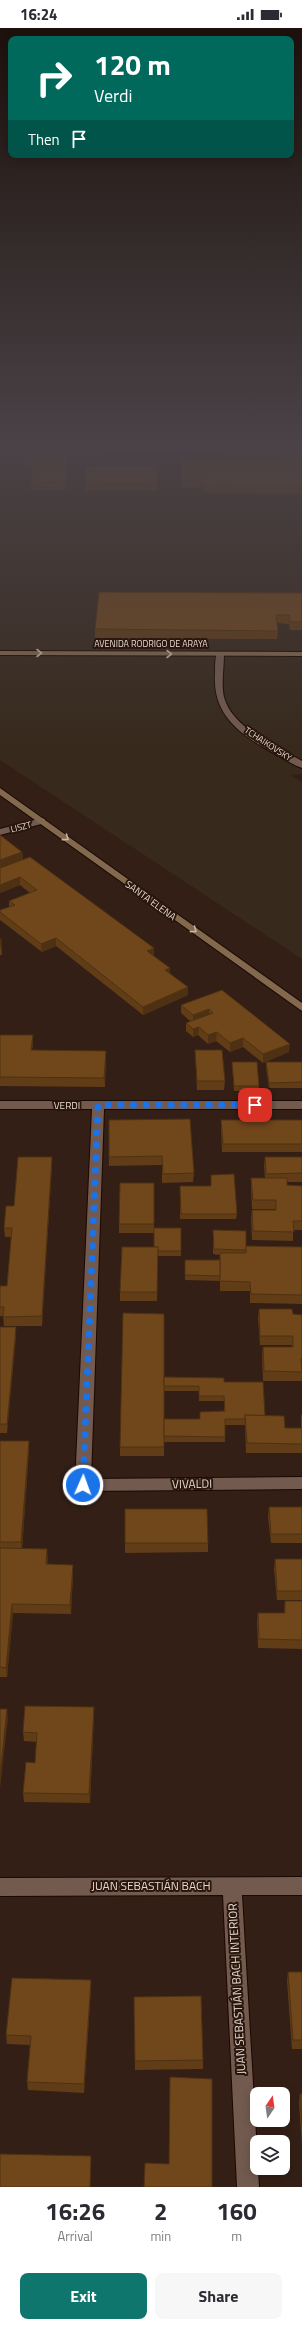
<!DOCTYPE html>
<html lang="en">
<head>
<meta charset="utf-8">
<style>
  body { margin:0; font-family:"Titillium Web",sans-serif; background:#f7f7f7; color:#2b2b33; height:100vh; display:flex; flex-direction:column; font-size:15px; white-space:nowrap }
  * { box-sizing:border-box; margin:0 }
  p { font-size:13px; color:#7c7c81 }
  .icon { flex:none; width:22px; height:22px; fill:none; stroke:currentColor; stroke-width:2; stroke-linecap:round; stroke-linejoin:round }
  .map { position:relative; height:2159px; overflow:hidden }
  .panel { display:flex; flex-direction:column; background:#fff; flex:1 }
  .panel>* { flex:none }
  .hud { position:absolute; left:8px; top:8px; width:286px; height:122px; border-radius:8px; box-shadow:0 2px 10px #0003; background:#00695c; color:#fff; overflow:hidden }
  .needle { width:26px; rotate:13deg }
  .tools { position:absolute; left:250px; top:2059px; display:grid; gap:8px }
  .tools a { display:grid; place-items:center; width:40px; height:40px; border-radius:8px; background:#fff; box-shadow:0 2px 10px #0003; font-size:20px }
  .pin { position:absolute; display:grid; place-items:center; width:34px; height:34px; color:#fff; margin:-17px; border-radius:8px; box-shadow:0 2px 6px #0006 }
  .me { position:absolute; width:44px; margin:-22px; rotate:2deg; stroke-linejoin:round; filter:drop-shadow(0 0 3px #0008) }
  .turn { display:flex; align-items:center; gap:14px; height:84px; padding:0 20px; font-size:18px }
  .turn .icon { width:52px; height:52px; stroke-width:2.5 }
  .turn b { display:block; font-size:28px; line-height:34px }
  .then { display:flex; align-items:center; height:38px; padding:0 20px; background:#0003; gap:8px; font-size:15px }
  .eta { display:flex; justify-content:space-evenly; align-items:center; height:68px; text-align:center }
  .eta b { font-size:24px; font-weight:700; line-height:28px }
  .cta { display:flex; gap:8px; margin-top:auto; padding:8px 20px }
  .cta a { flex:1; height:46px; border-radius:8px; background:#0f766e; color:#fff; font-size:16px; font-weight:700; line-height:46px; text-align:center }
  .cta a+a { background:#f7f7f7; color:#2b2b33 }
  .status { display:flex; justify-content:space-between; align-items:center; height:28px; padding:0 20px; background:#fff; direction:ltr }
  .status svg { height:11px; fill:currentColor }
  .map>svg:first-child { display:block }
  .industrial { fill:#37291c }
  .lines { fill:none; stroke-linecap:round; stroke-linejoin:round }
  .street-casing { stroke:#1a0802; stroke-width:2 }
  .secondary-casing { stroke:#1a0802; stroke-width:2 }
  .street { fill:#725a4f; fill-rule:evenodd }
  .secondary { fill:#82684d; fill-rule:evenodd }
  .wall { fill:#603c17; fill-rule:evenodd }
  .shaded-wall { fill:#4e3113 }
  .building { fill:#70461b; stroke:#4e3113 }
  .oneway { stroke:#c7b6a9 }
  .route { stroke:#1a73e8; stroke-width:7; stroke-dasharray:0 12.6 }
  .labels { text-anchor:middle; stroke-width:4; stroke-linejoin:round; paint-order:stroke }
  .far-street-label { font-size:9px; fill:#e5d7d1; stroke:#29160c }
  .street-label { font-size:10px; fill:#e5d7d1; stroke:#29160c }
  .near-street-label { font-size:12px; fill:#e5d7d1; stroke:#29160c }
</style>
</head>
<body>
<div class="status"><b>16:24</b><svg viewBox="0 0 49 12"><path d="M0 12V9h3v3zM5 12V6h3v6zM10 12V3h3v9zM15 12V0h3v12zM26 1h20v11H26zM47 4h2v5h-2z"/></svg></div>
<div class="map">
<svg width="302" height="2159" viewBox="0 0 302 2159">
  <rect width="100%" height="100%" fill="#331f16"/>
  <path class="industrial" d="M0 417H302V746L290 747 302 754V931L0 732Z"/>
  <g class="lines">
    <g class="street-casing">
      <g id="street">
        <path d="M217 624 224 626C224 640 221 656 224 669 232 700 277 719 302 733V740C293 737 283 730 275 726 241 707 212 688 215 645 215 639 215 630 217 624Z"/>
        <path d="M42 790 45 791V795L0 807V801Z"/>
        <path d="M0 1073H302V1081H104L91 1451 302 1449V1461L83 1463 78 1461 75 1457 92 1081H0Z"/>
        <path d="M302 1849V1867H242L259 2159H237L223 1867 0 1868V1850Z"/>
      </g>
    </g>
    <g class="secondary-casing">
      <g id="secondary">
        <path d="M0 623 302 624V628L0 627Z"/>
        <path d="M0 760 302 975V983L0 767Z"/>
      </g>
    </g>
    <use href="#street" class="street"/>
    <use href="#secondary" class="secondary"/>
  </g>
  <g class="wall">
    <path d="M26 417H62V423H67L66 462 31 463V455L32 439 24 440V432Z"/>
    <path d="M68 417H225V424L100 425V420H68Z"/>
    <path d="M237 417H269V418L238 419Z"/>
    <path d="M276 417H302V466L204 465 202 459 181 460V430L277 431Z"/>
    <path d="M85 438 158 455V463H85Z"/>
    <path d="M302 565V602H290L289 596 277 595 278 603 277 611 95 610V601Z"/>
    <path d="M0 807 22 824 23 831 154 928 170 945 188 967 143 987 56 918 42 924 0 892V882L9 879V873L30 865 20 857 0 865Z"/>
    <path d="M0 911H1L2 927H0Z"/>
    <path d="M222 962 289 1024 263 1035 243 1019 230 1024 216 1013 208 1016 198 1007 193 1009 186 1003V995L190 993 181 985V977Z"/>
    <path d="M0 1007 33 1015 32 1022 106 1032 105 1059 0 1058Z"/>
    <path d="M195 1022 225 1053 224 1062H197Z"/>
    <path d="M232 1034 259 1058V1063H234Z"/>
    <path d="M266 1034H302V1060H269L266 1040Z"/>
    <path d="M109 1092 194 1145 193 1154 162 1155V1137L109 1138Z"/>
    <path d="M221 1092H302V1124H222L221 1101Z"/>
    <path d="M52 1129V1137L42 1298H4L3 1288H0V1258H7L11 1209H5L4 1200 14 1178Z"/>
    <path d="M265 1129H302V1154H287V1157L302 1158V1202H293V1213L252 1212 251 1191 252 1182H275V1181H252L251 1159V1150H265L264 1138Z"/>
    <path d="M211 1147 237 1186 236 1191H180V1158H211Z"/>
    <path d="M154 1155V1200H181V1228H158L157 1273H120V1264L154 1219V1205H119V1196Z"/>
    <path d="M213 1202 246 1203V1225V1218L302 1219V1276L250 1275V1263H220V1249V1253L185 1252V1232H220V1227L213 1226Z"/>
    <path d="M259 1281 293 1286 302 1287V1353H263L262 1328 263 1319H292V1317H260L258 1290Z"/>
    <path d="M0 1299 16 1308 7 1405H0Z"/>
    <path d="M164 1349 224 1354 265 1388 285 1400H301V1387H302V1425H246L245 1397H225V1414H164V1404V1428H120V1419ZM164 1363H199V1373H224V1383L200 1391H164Z"/>
    <path d="M0 1413 29 1422 22 1520 48 1530 47 1536 73 1546 71 1586 13 1585 7 1649H0Z"/>
    <path d="M269 1479H302V1515H271L268 1489Z"/>
    <path d="M125 1481 208 1515V1524L125 1525Z"/>
    <path d="M275 1531H302V1572H277L274 1541Z"/>
    <path d="M285 1573H302V1621L258 1620 257 1594 258 1585H284Z"/>
    <path d="M94 1688 90 1775 24 1774 23 1765 35 1735 37 1714 24 1713 23 1704Z"/>
    <path d="M288 1944H302V2021H292L287 1953Z"/>
    <path d="M91 1961 84 2065 28 2062 27 2054 30 2017 7 2016 6 2007Z"/>
    <path d="M134 1969 203 2032V2041L135 2042Z"/>
    <path d="M300 2066H302V2119L299 2074Z"/>
  </g>
  <g class="shaded-wall">
    <path d="M67 423V431L66 462V454Z"/>
    <path d="M22 824 23 832 0 840V832Z"/>
    <path d="M20 849V857L0 865V857Z"/>
    <path d="M56 910V918L42 924 41 916Z"/>
    <path d="M154 920V928L147 923Z"/>
    <path d="M170 940V948L165 942Z"/>
    <path d="M188 959V967L143 987V979Z"/>
    <path d="M209 981V989L193 995V987Z"/>
    <path d="M199 999 198 1007 193 1009V1001Z"/>
    <path d="M217 1004 216 1013 208 1016V1007Z"/>
    <path d="M33 1007V1015L31 1031V1022Z"/>
    <path d="M243 1010V1019L230 1024V1015Z"/>
    <path d="M290 1016 289 1024 263 1035V1026Z"/>
    <path d="M106 1023V1032L105 1059 104 1050Z"/>
    <path d="M52 1129V1137L42 1298V1288Z"/>
    <path d="M16 1299V1308L7 1405V1396Z"/>
    <path d="M29 1413V1422L22 1524 21 1514Z"/>
    <path d="M47 1521 48 1530 47 1545 46 1536Z"/>
    <path d="M73 1537V1546L71 1586 70 1577Z"/>
    <path d="M12 1576 13 1585 7 1649 6 1640Z"/>
    <path d="M94 1679V1688L90 1775 89 1766Z"/>
    <path d="M7 1681 8 1690 0 1761V1748Z"/>
    <path d="M91 1952V1961L84 2065V2056Z"/>
  </g>
  <g class="building">
    <path d="M26 417H62L61 423H67L66 454 31 455 33 432H24Z"/>
    <path d="M100 417H225L226 418 100 419Z"/>
    <path d="M277 417H302V458L204 457 203 452H181V430L278 431Z"/>
    <path d="M156 437 158 455 85 456V438Z"/>
    <path d="M99 564 302 565V594H290L289 587H276L278 603 95 601Z"/>
    <path d="M0 807 22 824 0 832Z"/>
    <path d="M30 829 154 920 147 923 170 940 165 942 188 959 143 979 56 910 41 916 0 884V882L15 877 9 873 37 862 20 849 0 857V840Z"/>
    <rect x="0" y="911" width="1" height="7"/>
    <path d="M222 962 290 1016 263 1026 243 1010 230 1015 217 1004 208 1007 199 999 193 1001 186 995 213 985 209 981 193 987 181 977Z"/>
    <path d="M0 1007H33L31 1022 106 1023 104 1050 0 1049Z"/>
    <path d="M195 1022H222L225 1053H197Z"/>
    <path d="M232 1034H257L259 1058H234Z"/>
    <path d="M266 1034H302V1054L269 1055Z"/>
    <path d="M190 1091 194 1145 163 1146 162 1128 109 1129V1092Z"/>
    <path d="M221 1092H302V1116H223Z"/>
    <path d="M18 1129H52L42 1288 3 1289 4 1279H0V1258H7L12 1200H4L6 1178H14Z"/>
    <path d="M265 1129H302V1145L266 1146Z"/>
    <path d="M234 1146 237 1186H181L180 1158H211V1147Z"/>
    <path d="M251 1150H287V1157L302 1158V1193H293L294 1204 253 1203 252 1182H276V1172H253Z"/>
    <path d="M120 1155H154V1196H119Z"/>
    <path d="M154 1200H181V1223H158V1219H154Z"/>
    <path d="M213 1202 246 1203V1222L214 1221Z"/>
    <path d="M246 1218 302 1219V1267L251 1266 250 1254 220 1253V1225H246Z"/>
    <path d="M122 1219H158L157 1264H120Z"/>
    <path d="M185 1232H220V1248L185 1247Z"/>
    <path d="M259 1281H292L293 1286 302 1287V1331H301L302 1344 264 1343 263 1319H293V1308H260Z"/>
    <path d="M123 1285 164 1286V1419H120Z"/>
    <path d="M0 1299H16L7 1396H0Z"/>
    <path d="M164 1349 224 1350V1354H263L265 1388 245 1387V1391H225V1409L164 1408V1391H200V1384L225 1383 224 1368H199V1358H164Z"/>
    <path d="M245 1387 284 1388 285 1400H302V1416L247 1415Z"/>
    <path d="M0 1413H29L21 1514H0Z"/>
    <path d="M269 1479H302V1506H271Z"/>
    <path d="M125 1481H207L208 1515H125Z"/>
    <path d="M0 1520 47 1521 46 1536 73 1537 70 1577 12 1576 6 1640 0 1639Z"/>
    <path d="M275 1531H302V1563H277Z"/>
    <path d="M285 1573H302V1612L259 1611 258 1585H285Z"/>
    <path d="M25 1678 94 1679 89 1766 23 1765 26 1734 35 1735 37 1705 23 1704Z"/>
    <path d="M0 1681H7L0 1748Z"/>
    <path d="M288 1944H302V2012H293Z"/>
    <path d="M12 1950 91 1952 84 2056 27 2054 31 2008 6 2007Z"/>
    <path d="M201 1968 203 2032 135 2033 134 1969Z"/>
    <path d="M170 2049 212 2051V2159H144L145 2135 169 2136Z"/>
    <path d="M300 2066H302V2097Z"/>
    <path d="M0 2126 91 2128 90 2159H0Z"/>
  </g>
  <defs><path id="oneway-chevron" d="M-2-3.5L2.5 0L-2 3.5" fill="none" stroke-width="1.6" stroke-linecap="round" stroke-linejoin="round"/></defs>
  <g class="oneway">
    <use href="#oneway-chevron" transform="translate(39 625)"/>
    <use href="#oneway-chevron" transform="translate(169 626)"/>
    <use href="#oneway-chevron" transform="translate(66 810) rotate(36)"/>
    <use href="#oneway-chevron" transform="translate(194 902) rotate(36)"/>
  </g>
  <linearGradient id="sky" x2="0" y2="1"><stop stop-color="#1c110c"/><stop offset="0.58" stop-color="#4a4247"/><stop offset="1" stop-color="#4a4247" stop-opacity="0"/></linearGradient>
  <rect width="302" height="719" fill="url(#sky)"/>
  <g class="lines">
    <path class="route" d="M83 1457 98 1077H255"/>
  </g>
  <g class="labels">
    <g class="far-street-label">
      <text x="151" y="619">AVENIDA RODRIGO DE ARAYA</text>
      <text transform="translate(268 716) rotate(33)" y="3">TCHAIKOVSKY</text>
      <text transform="translate(21 799) rotate(-14)" y="3">LISZT</text>
    </g>
    <g class="street-label">
      <text transform="translate(151 872) rotate(36)" y="4">SANTA ELENA</text>
      <text x="67" y="1081">VERDI</text>
    </g>
    <g class="near-street-label">
      <text transform="translate(192 1456) rotate(-1)" y="4">VIVALDI</text>
      <text x="151" y="1862">JUAN SEBASTIÁN BACH</text>
      <text transform="translate(237 1961) rotate(-93)" y="4">JUAN SEBASTIÁN BACH INTERIOR</text>
    </g>
  </g>
</svg>
<div class="tools">
<a><svg class="needle" viewBox="-14 -14 28 28"><path d="M0-13l5 13h-10z" fill="#e53935"/><path d="M0 13l5-13h-10z" fill="#7c7c81"/></svg></a>
<a><svg class="icon" aria-label="layers" viewBox="0 0 24 24"><path d="M12 4l9 5-9 5-9-5zM3 14l9 5 9-5"/></svg></a>
</div>
<div class="pin" style="left:255px;top:1077px;background:#d93025"><svg class="icon" aria-label="arrive" viewBox="0 0 24 24"><path d="M6 21V4h12l-3 4 3 4H6"/></svg></div>
<svg class="me" style="left:83px;top:1457px" viewBox="-20 -20 40 40"><circle r="17" fill="#1a73e8" stroke="#fff" stroke-width="3"/><path d="M0-11L8 9 0 5-8 9z" fill="#fff"/></svg>
<div class="hud">
<div class="turn"><svg class="icon" aria-label="right" viewBox="0 0 24 24"><path d="M7 20v-9h11M14 6l5 5-5 5"/></svg><div><b>120 m</b>Verdi</div></div>
<div class="then">Then<svg class="icon" aria-label="arrive" viewBox="0 0 24 24"><path d="M6 21V4h12l-3 4 3 4H6"/></svg></div>
</div>
</div>
<section class="panel">
<div class="eta">
<div><b>16:26</b><p>Arrival</p></div>
<div><b>2</b><p>min</p></div>
<div><b>160</b><p>m</p></div>
</div>
<div class="cta"><a>Exit</a><a>Share</a></div>
</section>
</body>
</html>
